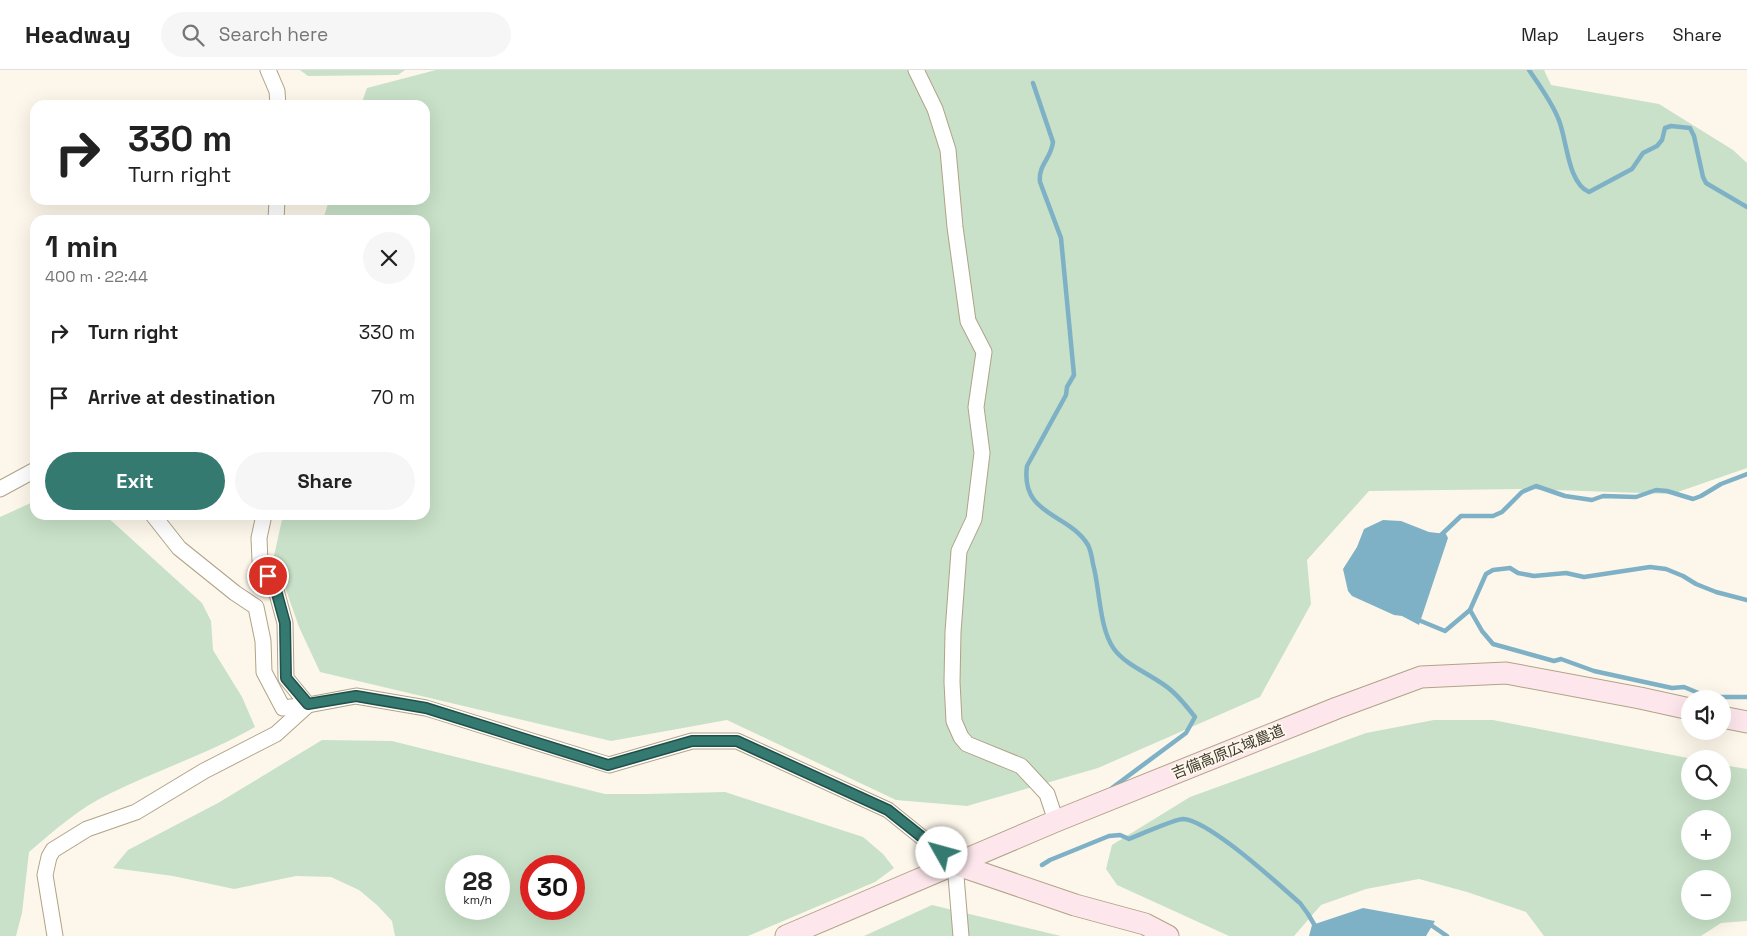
<!DOCTYPE html>
<html lang="en">
<head>
<meta charset="utf-8">
<style>
  body { margin:0; font-family:"Space Grotesk","Noto Sans JP",sans-serif; background:#f6f6f6; color:#222; height:100vh; display:flex; flex-direction:column; font-size:19px; white-space:nowrap }
  * { box-sizing:border-box; margin:0 }
  p { font-size:16px; color:#767676 }
  .icon { flex:none; width:28px; height:28px; fill:none; stroke:currentColor; stroke-width:2; stroke-linecap:round; stroke-linejoin:round }
  .map { position:relative; flex:1; overflow:hidden }
  .panel { position:absolute; left:30px; top:145px; width:400px; height:305px; display:flex; flex-direction:column; background:#fff; border-radius:15px; box-shadow:0 5px 20px #0002 }
  .panel>* { flex:none }
  .guide { position:absolute; left:30px; top:30px; width:400px; height:105px; border-radius:15px; box-shadow:0 5px 20px #0002; background:#fff; color:#222; overflow:hidden }
  .tools { position:absolute; left:1681px; top:620px; display:grid; gap:10px }
  .tools a { display:grid; place-items:center; width:50px; height:50px; border-radius:50%; background:#fff; box-shadow:0 5px 20px #0002; font-size:25px }
  .speed { position:absolute; left:445px; top:785px; display:flex; gap:10px; font-size:25px; font-weight:700; text-align:center }
  .speed>* { display:grid; place-content:center; width:65px; height:65px; border-radius:50%; background:#fff; box-shadow:0 5px 20px #0002; line-height:1 }
  .speed small { font-size:12px; font-weight:400 }
  .speed .limit { border:8px solid #d22; background:#fff; color:#111 }
  .pin { position:absolute; display:grid; place-items:center; width:42px; height:42px; color:#fff; margin:-21px; border:2px solid #fff; border-radius:50%; box-shadow:0 1px 5px #0007 }
  .me { position:absolute; width:55px; margin:-28px; rotate:308deg; stroke-linejoin:round; filter:drop-shadow(0 0 4px #0008) }
  .turn { display:flex; align-items:center; gap:18px; height:105px; padding:0 15px; font-size:22px }
  .turn .icon { width:65px; height:65px; stroke-width:2.5 }
  .turn b { display:block; font-size:35px; line-height:42px }
  .round { display:grid; place-items:center; flex:none; width:52px; height:52px; border-radius:26px; background:#f6f6f6 }
  .headline { display:flex; align-items:center; justify-content:space-between; height:85px; padding:0 15px }
  h1 { font-size:30px; font-weight:800; line-height:38px }
  .button { display:flex; gap:10px; margin-top:auto; padding:10px 15px }
  .button a { flex:1; height:58px; border-radius:30px; background:#347a70; color:#fff; font-size:20px; font-weight:800; line-height:58px; text-align:center }
  .button a+a { background:#f6f6f6; color:#222 }
  ul { padding:0; list-style:none }
  li { display:flex; align-items:center; gap:15px; height:65px; padding:0 15px }
  li div { flex:1 }
  li b { display:block; font-size:19px }
  li em { font-style:normal }
  header { display:flex; align-items:center; gap:30px; box-sizing:border-box; height:70px; padding:0 25px; background:#fff; border-bottom:1px solid #e0e0e0 }
  header strong { font-size:24px }
  nav { display:flex; gap:28px; margin-inline-start:auto; font-size:18px }
  .search { width:350px; height:45px; background:#f6f6f6; display:flex; align-items:center; gap:12px; box-sizing:border-box; padding:0 18px; border-radius:28px; color:#767676; font-size:19px }
  .map>svg:first-child { display:block }
  .green { fill:#c8e1c8; fill-rule:evenodd }
  .water { fill:#7fb1c6 }
  .lines { fill:none; stroke-linecap:round; stroke-linejoin:round }
  .stream { stroke:#7fb1c6; stroke-width:4.5 }
  .street-casing { stroke:#b0a387; stroke-width:17 }
  .secondary-casing { stroke:#b0a387; stroke-width:23 }
  .street { stroke:#fff; stroke-width:15 }
  .secondary { stroke:#fde7ed; stroke-width:21 }
  .route-casing { stroke:#224f49; stroke-width:12 }
  .route { stroke:#347a70; stroke-width:9 }
  .labels { text-anchor:middle; stroke-width:4; stroke-linejoin:round; paint-order:stroke }
  .street-label { font-size:15px; fill:#3e392d; stroke:#fdf7eb }
</style>
</head>
<body>
<header>
<strong>Headway</strong>
<div class="search"><svg class="icon" aria-label="search" viewBox="0 0 24 24"><circle cx="10" cy="10" r="6"/><path d="M15 15l6 6"/></svg>Search here</div>
<nav><a>Map</a><a>Layers</a><a>Share</a></nav>
</header>
<div class="map">
<svg width="1747" height="866" viewBox="0 0 1747 866">
  <rect width="100%" height="100%" fill="#fdf7eb"/>
  <g class="green">
    <path d="M300 0H405L398 5 308 6Z"/>
    <path d="M436 0H1544L1551 15 1659 34 1733 80 1747 93V398L1672 424 1521 419 1369 421 1307 490 1311 534 1260 627 1098 698 967 736 896 730 727 650 611 671 320 602 299 557 274 486 283 445H425V150H323L329 130H425V35H361L367 18Z"/>
    <path d="M35 431V445H105L202 533 211 551 213 580 242 627 255 657C208 684 157 700 109 724 79 738 54 761 29 782L22 843 16 866H0V447Z"/>
    <path d="M1434 650H1493L1693 689H1690V721H1722L1723 695 1747 699V851L1721 853 1701 866H1544L1526 842 1467 822 1419 809 1366 819 1321 835 1294 866H1229L1117 815 1106 799 1112 775 1190 727 1366 663ZM1690 749H1722V781H1690ZM1690 809H1722V841H1690Z"/>
    <path d="M322 670 392 671 605 724H647L725 722 863 767 883 784 894 798 875 812 748 866H395L392 851 377 835 359 820 331 807 296 806 234 819 173 806 113 798 128 780 218 733ZM499 796V839H456V796ZM531 796H574V839H531Z"/>
    <path d="M932 835 1061 866H864Z"/>
  </g>
  <g class="water">
    <path d="M1383 450 1401 451 1429 462 1446 464 1448 468 1419 555 1402 546 1394 545 1352 526 1348 521 1343 499 1357 477 1364 459Z"/>
    <path d="M1363 838 1435 851 1426 866H1309L1312 855Z"/>
  </g>
  <g class="lines">
    <g class="stream">
      <path d="M1529 0C1539 15 1551 31 1558 48 1567 67 1567 113 1589 122L1632 99 1643 83 1657 76 1662 70 1665 58 1671 56 1690 58 1694 66 1703 107 1706 113 1747 137"/>
      <path d="M1033 13 1053 72C1051 89 1038 95 1040 112L1061 168 1074 305 1067 317 1066 325 1027 396C1020 446 1069 443 1088 475 1091 481 1092 488 1093 494 1100 519 1099 558 1114 579 1127 597 1156 606 1172 621 1181 629 1188 638 1195 647L1186 663 1112 718"/>
      <path d="M1440 466 1461 446H1493L1502 442 1522 422 1536 416 1565 426 1592 430 1603 426 1636 427 1656 420 1667 421 1693 429 1701 426 1721 414 1747 404"/>
      <path d="M1470 540 1486 504 1493 500 1510 498 1518 503 1534 506 1566 503 1584 507 1650 497 1666 499 1683 506 1696 514 1716 522 1747 530"/>
      <path d="M1416 549 1445 561 1470 540 1482 561 1493 574 1554 591 1561 589 1594 601 1672 618 1684 617 1708 627H1747"/>
      <path d="M1042 795 1050 790 1109 766 1120 765 1129 769C1139 765 1175 749 1183 749 1209 750 1278 814 1300 833L1308 844 1321 866"/>
      <path d="M1428 853 1447 866"/>
    </g>
    <g class="street-casing">
      <g id="street">
        <path d="M268 0 277 21 278 35"/>
        <path d="M916 0 935 39 948 80 955 157 968 251 984 282 976 337 982 383 974 449 959 481 953 562 952 612 954 651 961 667 967 674 1021 696 1047 724 1056 751"/>
        <path d="M276 150 277 130"/>
        <path d="M0 419 35 400"/>
        <path d="M153 445 179 478 235 523 256 537 263 571 264 602 283 638 308 635"/>
        <path d="M264 445 259 468 260 491 276 520 285 553 286 608 308 635 356 626 426 638 609 695 692 671H737L888 740 955 794 961 866"/>
        <path d="M55 866 45 805 49 787 53 780 87 759 136 742 204 701 276 664 308 635"/>
      </g>
    </g>
    <g class="secondary-casing">
      <g id="secondary">
        <path d="M1722 647 1747 652"/>
        <path d="M955 794 1075 835 1145 854 1168 866"/>
        <path d="M786 866 1056 751 1337 638 1421 607 1506 603 1640 628 1690 639"/>
      </g>
    </g>
    <use href="#street" class="street"/>
    <use href="#secondary" class="secondary"/>
  </g>
  <g class="lines">
    <g class="route-casing">
      <path id="route" d="M268 506 276 520 285 553 286 608 308 634 356 626 426 638 608 695 692 671H737L888 740 942 783"/>
    </g>
    <use href="#route" class="route"/>
  </g>
  <g class="labels">
    <g class="street-label">
      <text transform="translate(1228 682) rotate(-22)" y="5">吉備高原広域農道</text>
    </g>
  </g>
</svg>
<div class="tools">
<a><svg class="icon" aria-label="sound" viewBox="0 0 24 24"><path d="M4 9h4l5-4v14l-5-4H4zM17 9q2 3 0 6"/></svg></a>
<a><svg class="icon" aria-label="search" viewBox="0 0 24 24"><circle cx="10" cy="10" r="6"/><path d="M15 15l6 6"/></svg></a>
<a>+</a>
<a>−</a>
</div>
<div class="speed"><div>28<small>km/h</small></div><div class="limit">30</div></div>
<div class="pin" style="left:268px;top:506px;background:#d93025"><svg class="icon" aria-label="arrive" viewBox="0 0 24 24"><path d="M6 21V4h12l-3 4 3 4H6"/></svg></div>
<svg class="me" style="left:942px;top:783px" viewBox="-20 -20 40 40"><circle r="19" fill="#fff"/><path d="M0-13L10 11 0 6-10 11z" fill="#347a70"/></svg>
<div class="guide">
<div class="turn"><svg class="icon" aria-label="right" viewBox="0 0 24 24"><path d="M7 20v-9h11M14 6l5 5-5 5"/></svg><div><b>330 m</b>Turn right</div></div>
</div>
<section class="panel">
<div class="headline"><div><h1>1 min</h1><p>400 m · 22:44</p></div><a class="round"><svg class="icon" aria-label="close" viewBox="0 0 24 24"><path d="M6 6l12 12M18 6L6 18"/></svg></a></div>
<ul>
<li><svg class="icon" aria-label="right" viewBox="0 0 24 24"><path d="M7 20v-9h11M14 6l5 5-5 5"/></svg><div><b>Turn right</b></div><em>330 m</em></li>
<li><svg class="icon" aria-label="arrive" viewBox="0 0 24 24"><path d="M6 21V4h12l-3 4 3 4H6"/></svg><div><b>Arrive at destination</b></div><em>70 m</em></li>
</ul>
<div class="button"><a>Exit</a><a>Share</a></div>
</section>
</div>
</body>
</html>
